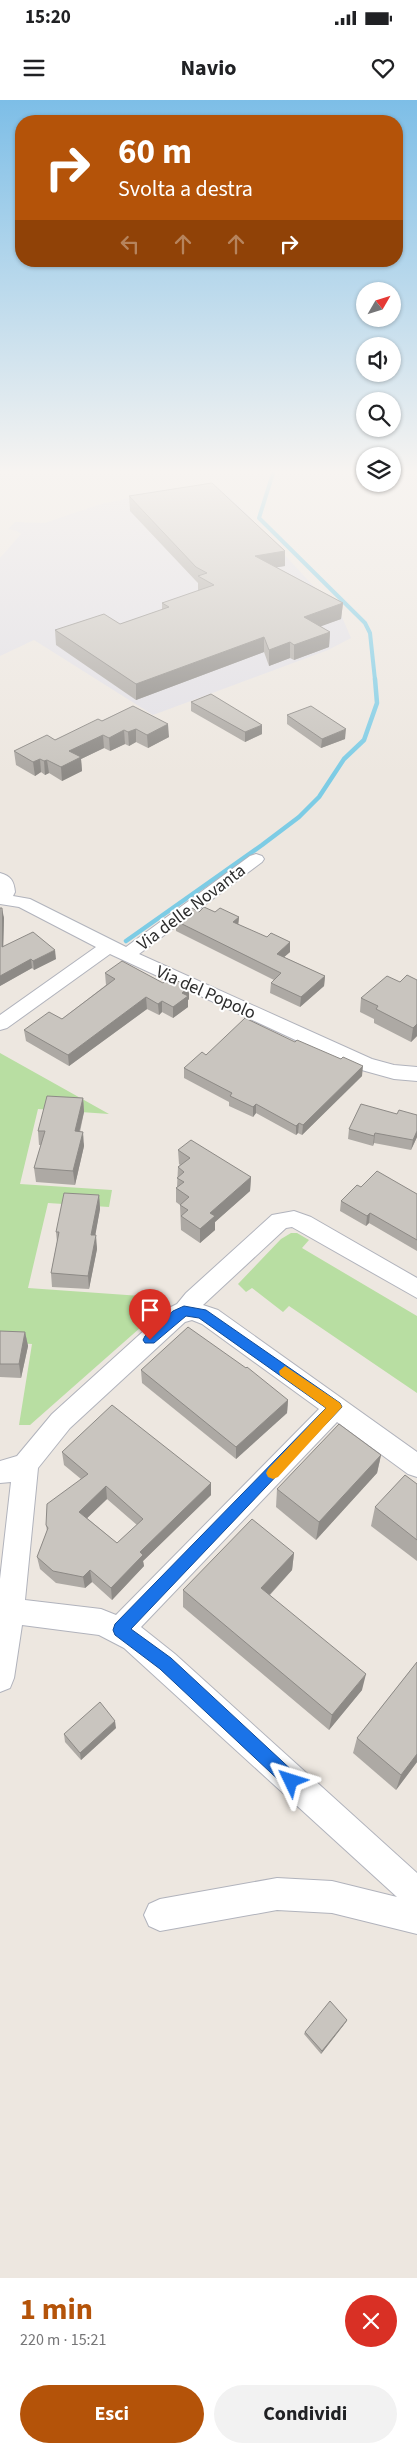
<!DOCTYPE html>
<html lang="it">
<head>
<meta charset="utf-8">
<style>
  body { margin:0; font-family:"Source Sans 3",sans-serif; background:#f2f2f2; color:#202124; height:100vh; display:flex; flex-direction:column; font-size:19px; white-space:nowrap }
  * { box-sizing:border-box; margin:0 }
  p { font-size:16px; color:#757577 }
  .icon { flex:none; width:28px; height:28px; fill:none; stroke:currentColor; stroke-width:2; stroke-linecap:round; stroke-linejoin:round }
  .map { position:relative; height:2178px; overflow:hidden }
  .details { display:flex; flex-direction:column; background:#fff; flex:1 }
  .details>* { flex:none }
  .banner { position:absolute; left:15px; top:15px; width:388px; height:152px; border-radius:20px; box-shadow:0 1px 4px #0004; background:#b45309; color:#fff; overflow:hidden }
  .needle { width:32px; rotate:51deg }
  .tools { position:absolute; left:356px; top:182px; display:grid; gap:10px }
  .tools a { display:grid; place-items:center; width:45px; height:45px; border-radius:50%; background:#fff; box-shadow:0 1px 4px #0004; font-size:25px }
  .pin { position:absolute; display:grid; place-items:center; width:42px; height:42px; color:#fff; margin:-51px -21px; border-radius:50% 50% 50% 0; rotate:-45deg; box-shadow:0 0 5px #0007 }
  .pin .icon { rotate:45deg }
  .me { position:absolute; width:55px; margin:-28px; rotate:311deg; stroke-linejoin:round; filter:drop-shadow(0 0 4px #0008) }
  .turn { display:flex; align-items:center; gap:18px; height:105px; padding:0 20px; font-size:22px }
  .turn .icon { width:65px; height:65px; stroke-width:2.5 }
  .turn b { display:block; font-size:35px; line-height:42px }
  .lanes { display:flex; align-items:center; height:48px; padding:0 20px; background:#0003; justify-content:center; gap:25px; direction:ltr }
  .lanes .off { opacity:.35 }
  .round { display:grid; place-items:center; flex:none; width:52px; height:52px; border-radius:26px; background:#f2f2f2 }
  .headline { display:flex; align-items:center; justify-content:space-between; height:85px; padding:0 20px }
  h1 { font-size:30px; font-weight:700; line-height:38px; color:#b45309 }
  .cta { display:flex; gap:10px; margin-top:auto; padding:10px 20px }
  .cta a { flex:1; height:58px; border-radius:30px; background:#b45309; color:#fff; font-size:20px; font-weight:700; line-height:58px; text-align:center }
  .cta a+a { background:#f2f2f2; color:#202124 }
  .status { display:flex; justify-content:space-between; align-items:center; height:35px; padding:0 25px; background:#fff; direction:ltr }
  .status svg { height:14px; fill:currentColor }
  header { display:flex; justify-content:space-between; align-items:center; height:65px; padding:0 20px; background:#fff; font-size:22px; font-weight:700 }
  .map>svg:first-child { display:block }
  .industrial { fill:#e2e0e6 }
  .green { fill:#b8dea2 }
  .lines { fill:none; stroke-linecap:round; stroke-linejoin:round }
  .stream-far1 { stroke:#7dcce5; stroke-width:4 }
  .stream { stroke:#7dcce5; stroke-width:4.5 }
  .minor-casing { stroke:#b1b3bc; stroke-width:2 }
  .minor { fill:#fff; fill-rule:evenodd }
  .wall { fill:#ada9a4; fill-rule:evenodd }
  .shaded-wall { fill:#8d8a86 }
  .building { fill:#c9c5bf; stroke:#8d8a86; fill-rule:evenodd }
  .route { fill:#1a73e8; stroke:#114b97 }
  .slow { fill:#f59e0b }
  .labels { text-anchor:middle; stroke-width:4; stroke-linejoin:round; paint-order:stroke }
  .street-label { font-size:18px; fill:#2d2d2d; stroke:#fff }
</style>
</head>
<body>
<div class="status"><b>15:20</b><svg viewBox="0 0 49 12"><path d="M0 12V9h3v3zM5 12V6h3v6zM10 12V3h3v9zM15 12V0h3v12zM26 1h20v11H26zM47 4h2v5h-2z"/></svg></div>
<header><svg class="icon" aria-label="menu" viewBox="0 0 24 24"><path d="M4 6h16M4 12h16M4 18h16"/></svg>Navio<svg class="icon" aria-label="heart" viewBox="0 0 24 24"><path d="M12 20l-8-8c-3-5 5-10 8-4 3-6 11-1 8 4z"/></svg></header>
<div class="map">
<svg width="417" height="2178" viewBox="0 0 417 2178">
  <rect width="100%" height="100%" fill="#ede7e0"/>
  <path class="industrial" d="M219 392 231 398 246 413 342 517 351 538 328 550 153 615 34 540 0 556V458L21 434 17 431 8 429 15 422 45 423 101 404 130 398Z"/>
  <g class="green">
    <path d="M0 953 109 1014 38 1009 20 1084 112 1090 109 1107 48 1103 28 1188 155 1197 166 1205 30 1325H19L32 1244 0 1242Z"/>
    <path d="M291 1133H297L309 1140 302 1148 417 1216V1293L289 1206 283 1212 252 1188 246 1192 238 1184 281 1139Z"/>
  </g>
  <g class="lines">
    <path class="stream-far1" d="M274 370 259 418 365 523 370 533 375 580"/>
    <path class="stream" d="M126 841 262 745 299 717 319 697 344 659 364 640 377 603 375 579"/>
    <g class="minor-casing">
      <g id="minor">
        <path d="M256 754 262 756 264 759 262 762 139 854 372 959 394 965 417 967V981L394 979 358 969 110 854 7 928 0 930V915L96 847 19 807 0 804V773C11 776 14 781 15 792L13 796 30 799 126 847 250 756Z"/>
        <path d="M294 1111 311 1117 417 1178V1198L292 1127 286 1128 203 1205 218 1210 417 1352V1377L408 1374 337 1322 141 1527 175 1554 417 1773V1834L332 1813 277 1810 160 1831 149 1826 144 1815 149 1804 160 1799 277 1778 332 1781 397 1797 124 1548 99 1535 22 1525 14 1578 10 1588 0 1592V1479L11 1382 0 1383V1361L17 1356 52 1314 169 1208 177 1204 186 1193 272 1115ZM192 1220 202 1224 319 1309 116 1515 101 1509 25 1500 38 1368 70 1328 185 1222Z"/>
      </g>
    </g>
    <use href="#minor" class="minor"/>
  </g>
  <g class="wall">
    <path d="M129 396 285 451V466L276 467 343 503 341 519 320 526 330 532 329 547 294 560 290 558 269 566 264 552 136 600 56 545 55 530 120 524 162 510V503L198 491V483L196 481 130 411Z"/>
    <path d="M191 602 262 634 245 642 191 611Z"/>
    <path d="M133 606 169 637 148 648 136 642 129 646 125 644 110 651 104 648 81 659 82 671 62 681 49 673 45 675 41 672 35 676 16 665 14 651 55 640 102 621Z"/>
    <path d="M287 615 345 639 321 648 287 624Z"/>
    <path d="M0 808 4 818 3 846 56 859 34 870 32 868 0 886Z"/>
    <path d="M199 812H215L239 817 238 824 290 852 284 857 325 876 324 886 300 907 270 893 271 883 274 880 176 831V821Z"/>
    <path d="M105 873 189 899 188 900V907L173 918 162 912 159 915 147 909 69 966 26 941 24 930 62 919 106 885Z"/>
    <path d="M400 882 417 936 411 942 374 923V919L360 912 361 898Z"/>
    <path d="M206 955 362 976 302 1035 298 1033 296 1035 256 1013 253 1017 229 1006V1002L184 978V968Z"/>
    <path d="M83 998 84 1012 80 1032 84 1046 75 1085 36 1082 34 1068 41 1045H39L38 1031Z"/>
    <path d="M397 1014 417 1015V1037L411 1050 374 1043 373 1046 348 1039 349 1029Z"/>
    <path d="M178 1050 251 1077 250 1091 215 1122V1130L200 1143 181 1130 180 1105 176 1102V1088L177 1087 178 1067 180 1065 179 1064Z"/>
    <path d="M361 1087 417 1094V1151L369 1123 366 1126 340 1111 341 1101Z"/>
    <path d="M99 1095 100 1109 95 1135 97 1149 89 1189 52 1187 51 1173 57 1142 56 1132Z"/>
    <path d="M0 1231 25 1232 28 1246 21 1278 0 1277Z"/>
    <path d="M141 1270 288 1300 287 1313 236 1359 142 1283Z"/>
    <path d="M62 1352 211 1383V1395L143 1461 144 1466 112 1500 92 1482 85 1488 56 1483 40 1469 37 1457 47 1431 46 1425 81 1379 64 1365ZM107 1399 137 1425 117 1443 87 1418Z"/>
    <path d="M381 1355 377 1373 316 1440 276 1407 277 1389Z"/>
    <path d="M417 1384V1461L371 1426 375 1407Z"/>
    <path d="M294 1453 292 1470 270 1495 362 1590 329 1630 183 1507V1490Z"/>
    <path d="M417 1562V1662L396 1690 353 1653 357 1638Z"/>
    <path d="M116 1628 81 1660 65 1642 64 1634Z"/>
    <path d="M347 1920 346 1922 321 1954 304 1934 305 1932Z"/>
  </g>
  <g class="shaded-wall">
    <path d="M285 451V466L255 471V456Z"/>
    <path d="M343 503 341 519 303 533 304 517Z"/>
    <path d="M330 532 329 547 294 560V545Z"/>
    <path d="M264 537V552L136 600V584Z"/>
    <path d="M290 542V558L269 566V550Z"/>
    <path d="M168 624 169 637 148 648 147 635Z"/>
    <path d="M262 625V634L245 642V632Z"/>
    <path d="M136 629V642L129 646 128 632Z"/>
    <path d="M346 629 345 639 321 648 322 639Z"/>
    <path d="M124 630 125 644 110 651 109 638Z"/>
    <path d="M103 635 104 648 81 659 82 671 62 681 61 667 69 651Z"/>
    <path d="M40 659 41 672 35 676 33 662Z"/>
    <path d="M47 660 49 673 45 675 44 661Z"/>
    <path d="M2 808 4 818 3 856 2 847Z"/>
    <path d="M239 817 238 827 233 822Z"/>
    <path d="M290 842V852L276 864 277 854Z"/>
    <path d="M55 850 56 859 34 870 33 861Z"/>
    <path d="M31 859 32 868 0 886V876Z"/>
    <path d="M325 876 324 886 300 907 301 897Z"/>
    <path d="M189 887V899L188 900V907L173 918V907L182 893Z"/>
    <path d="M146 897 147 909 69 966 68 955Z"/>
    <path d="M162 901V912L159 915 158 904Z"/>
    <path d="M417 924V936L411 942 413 928Z"/>
    <path d="M363 966 362 976 302 1035 303 1025Z"/>
    <path d="M83 998 84 1012 76 1045 75 1031Z"/>
    <path d="M256 1004V1013L253 1017V1007Z"/>
    <path d="M299 1023 298 1033 296 1035V1026Z"/>
    <path d="M417 1031V1037L411 1050 413 1040Z"/>
    <path d="M83 1032 84 1046 75 1085 73 1071Z"/>
    <path d="M375 1033 374 1043 373 1046 374 1036Z"/>
    <path d="M251 1077 250 1091 215 1122V1130L200 1143V1129L210 1113Z"/>
    <path d="M99 1095 100 1109 93 1148 91 1135Z"/>
    <path d="M370 1113 369 1123 366 1126 367 1116Z"/>
    <path d="M96 1135 97 1149 89 1189 88 1176Z"/>
    <path d="M25 1232 28 1246 21 1278 19 1264Z"/>
    <path d="M288 1300 287 1313 236 1359V1347Z"/>
    <path d="M381 1355 377 1373 316 1440 319 1422Z"/>
    <path d="M211 1383V1395L143 1461 144 1466 112 1500 111 1488 140 1452Z"/>
    <path d="M106 1386 107 1399 81 1424 79 1412Z"/>
    <path d="M294 1453 292 1470 260 1505 261 1488Z"/>
    <path d="M90 1470 92 1482 85 1488 83 1477Z"/>
    <path d="M366 1574 362 1590 329 1630 332 1615Z"/>
    <path d="M115 1621 116 1628 81 1660 80 1653Z"/>
    <path d="M417 1654V1662L396 1690 401 1675Z"/>
    <path d="M347 1920 346 1922 321 1954 322 1951Z"/>
  </g>
  <g class="building">
    <path d="M212 383 285 451 255 456 343 503 304 517 330 532 294 545 290 542 269 550 264 537 136 584 55 530 104 514 120 524 169 507 162 503 214 485 198 476 207 473 196 467 129 396Z"/>
    <path d="M211 594 262 625 245 632 191 602Z"/>
    <path d="M133 606 168 624 147 635 136 629 128 632 124 630 109 638 103 635 69 651 81 657 61 667 47 660 44 661 40 659 33 662 14 651 47 635 55 640 98 619 102 621Z"/>
    <path d="M311 606 346 629 322 639 287 615Z"/>
    <path d="M204 807 215 812 220 808 239 817 233 822 267 837 271 833 290 842 277 854 325 876 301 897 271 883 281 873 176 821 192 808 199 812Z"/>
    <path d="M0 808H2V847L33 832 55 850 33 861 31 859 0 876Z"/>
    <path d="M122 861 163 883 170 877 189 887 182 893 188 896 173 907 162 901 158 904 146 897 68 955 24 930 49 912 62 919 115 879 105 873Z"/>
    <path d="M407 875 417 880V924L413 928 376 909 378 906 361 898 387 876 400 882Z"/>
    <path d="M245 918 295 942 297 940 341 959 343 957 363 966 303 1025 299 1023 296 1026 256 1004 253 1007 230 996 232 993 184 968 202 952 206 955Z"/>
    <path d="M47 996 83 998 75 1031 83 1032 73 1071 34 1068 45 1031H38Z"/>
    <path d="M361 1004 397 1014 399 1010 417 1015V1031L413 1040 375 1033 374 1036 349 1029Z"/>
    <path d="M191 1040 251 1077 210 1113 215 1116 200 1129 181 1116 188 1110 180 1105 189 1097 176 1088 184 1082 177 1078 184 1072 178 1067 190 1058 178 1050Z"/>
    <path d="M377 1071 417 1094V1140L370 1113 367 1116 341 1101 357 1085 361 1087Z"/>
    <path d="M64 1093 99 1095 91 1135H96L88 1176 51 1173 59 1132H56Z"/>
    <path d="M188 1227 246 1268 247 1267 288 1300 236 1347 141 1270Z"/>
    <path d="M0 1231 25 1232 19 1264H0Z"/>
    <path d="M112 1305 211 1383 140 1452 143 1455 111 1488 90 1470 83 1477 53 1471 37 1457 48 1428 46 1425 47 1404 88 1374 62 1352ZM106 1386 143 1419 117 1443 79 1412Z"/>
    <path d="M339 1324 381 1355 319 1422 277 1389Z"/>
    <path d="M405 1375 417 1384V1440L375 1407Z"/>
    <path d="M252 1419 294 1453 261 1488 366 1574 332 1615 183 1490Z"/>
    <path d="M417 1562V1654L401 1675 357 1638Z"/>
    <path d="M100 1602 115 1621 80 1653 64 1634Z"/>
    <path d="M330 1901 347 1920 322 1951 305 1932Z"/>
  </g>
  <linearGradient id="sky" x2="0" y2="1"><stop stop-color="#7dbee7"/><stop offset="0.55" stop-color="#f7f4f1"/><stop offset="1" stop-color="#f7f4f1" stop-opacity="0"/></linearGradient>
  <rect width="417" height="675" fill="url(#sky)"/>
  <path class="route" d="M184 1206 206 1210 340 1303 342 1307 131 1529 171 1558 297 1675 299 1681 297 1687 291 1689 286 1687 160 1569 115 1535 113 1530 115 1524 326 1308 199 1218 186 1216 154 1243H145L143 1240 145 1236 173 1211Z"/>
  <path class="slow" d="M285 1266 340 1303 342 1307 278 1377 273 1379 268 1377 266 1373 268 1369 326 1308 280 1275 279 1271Z"/>
  <g class="labels">
    <g class="street-label">
      <text transform="translate(191 807) rotate(-37)" y="6">Via delle Novanta</text>
      <text transform="translate(206 892) rotate(24)" y="6">Via del Popolo</text>
    </g>
  </g>
</svg>
<div class="tools">
<a><svg class="needle" viewBox="-14 -14 28 28"><path d="M0-13l5 13h-10z" fill="#e53935"/><path d="M0 13l5-13h-10z" fill="#757577"/></svg></a>
<a><svg class="icon" aria-label="sound" viewBox="0 0 24 24"><path d="M4 9h4l5-4v14l-5-4H4zM17 9q2 3 0 6"/></svg></a>
<a><svg class="icon" aria-label="search" viewBox="0 0 24 24"><circle cx="10" cy="10" r="6"/><path d="M15 15l6 6"/></svg></a>
<a><svg class="icon" aria-label="layers" viewBox="0 0 24 24"><path d="M12 4l9 5-9 5-9-5zM3 14l9 5 9-5"/></svg></a>
</div>
<div class="pin" style="left:150px;top:1240px;background:#d93025"><svg class="icon" aria-label="arrive" viewBox="0 0 24 24"><path d="M6 21V4h12l-3 4 3 4H6"/></svg></div>
<svg class="me" style="left:291px;top:1681px" viewBox="-20 -20 40 40"><path d="M0-17L14 15 0 8-14 15z" fill="#1a73e8" stroke="#fff" stroke-width="4"/></svg>
<div class="banner">
<div class="turn"><svg class="icon" aria-label="right" viewBox="0 0 24 24"><path d="M7 20v-9h11M14 6l5 5-5 5"/></svg><div><b>60 m</b>Svolta a destra</div></div>
<div class="lanes"><svg class="icon off" aria-label="left" viewBox="0 0 24 24"><path d="M17 20v-9H6M10 6l-5 5 5 5"/></svg><svg class="icon off" aria-label="ahead" viewBox="0 0 24 24"><path d="M12 20V5M6 11l6-6 6 6"/></svg><svg class="icon off" aria-label="ahead" viewBox="0 0 24 24"><path d="M12 20V5M6 11l6-6 6 6"/></svg><svg class="icon" aria-label="right" viewBox="0 0 24 24"><path d="M7 20v-9h11M14 6l5 5-5 5"/></svg></div>
</div>
</div>
<section class="details">
<div class="headline"><div><h1>1 min</h1><p>220 m · 15:21</p></div><a class="round" style="background:#d93025;color:#fff"><svg class="icon" aria-label="close" viewBox="0 0 24 24"><path d="M6 6l12 12M18 6L6 18"/></svg></a></div>
<div class="cta"><a>Esci</a><a>Condividi</a></div>
</section>
</body>
</html>
